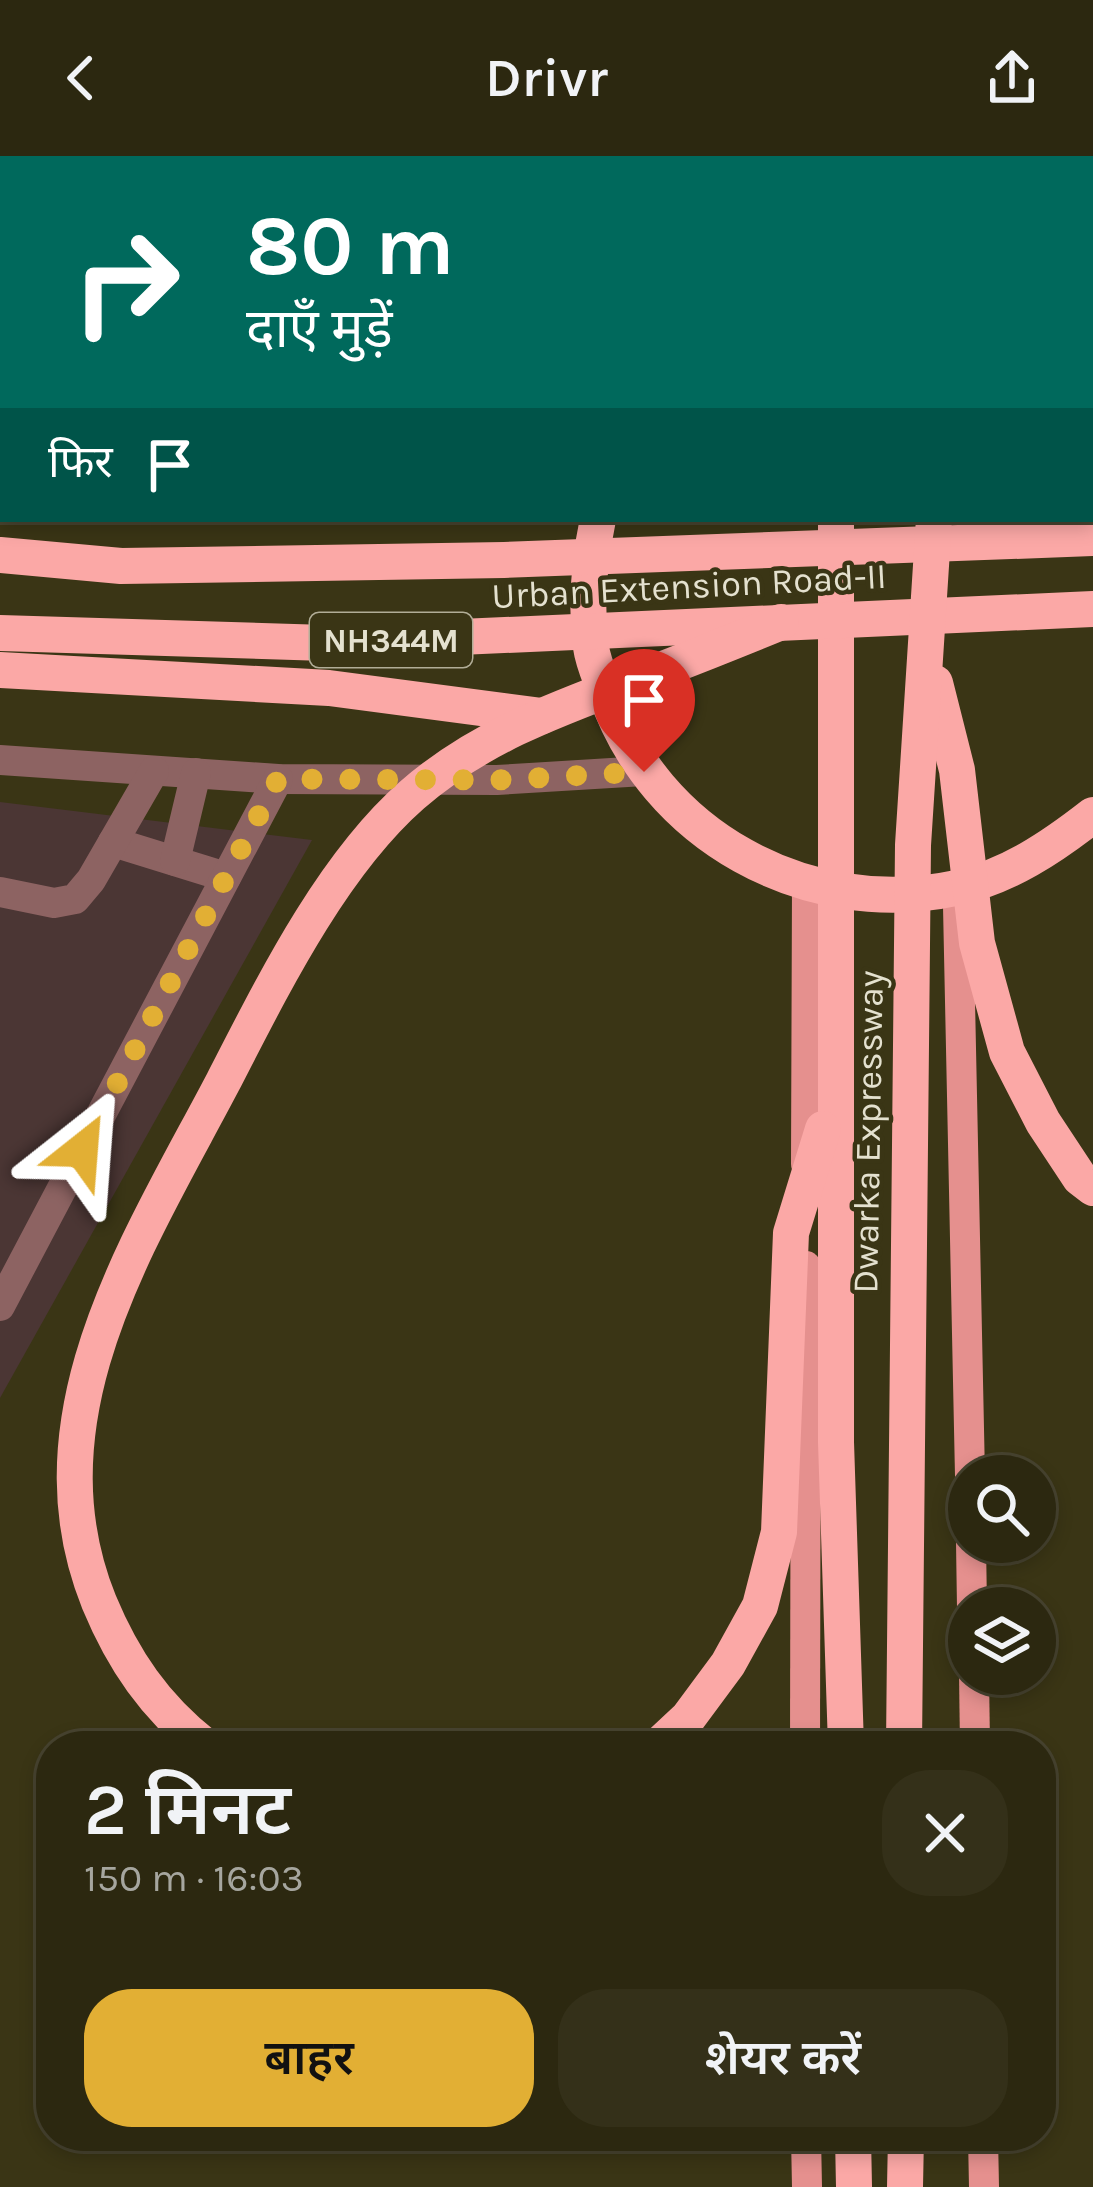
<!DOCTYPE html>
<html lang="hi">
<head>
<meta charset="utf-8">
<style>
  body { margin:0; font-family:Karla,"Noto Sans Devanagari",sans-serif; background:#343019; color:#f1f3f6; height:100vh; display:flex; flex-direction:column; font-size:45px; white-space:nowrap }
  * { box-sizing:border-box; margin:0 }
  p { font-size:39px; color:#a6a69f }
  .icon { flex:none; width:66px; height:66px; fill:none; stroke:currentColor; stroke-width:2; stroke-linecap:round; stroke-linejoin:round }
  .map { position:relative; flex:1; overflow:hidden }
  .details { position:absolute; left:36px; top:1575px; width:1020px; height:420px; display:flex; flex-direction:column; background:#2c2810; border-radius:48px; box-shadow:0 6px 18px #0003,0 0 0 3px #484430 }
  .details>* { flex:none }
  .banner { position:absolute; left:0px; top:0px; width:1095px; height:366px; box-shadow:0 6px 18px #0003,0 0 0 3px #484430; background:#00695c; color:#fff; overflow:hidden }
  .fabs { position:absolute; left:948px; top:1299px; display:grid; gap:24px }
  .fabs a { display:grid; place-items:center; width:108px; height:108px; border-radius:50%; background:#2c2810; box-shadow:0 6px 18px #0003,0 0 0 3px #484430; font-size:60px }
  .pin { position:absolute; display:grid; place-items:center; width:102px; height:102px; color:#fff; margin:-123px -51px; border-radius:50% 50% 50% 0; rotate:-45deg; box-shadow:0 0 12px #0007 }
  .pin .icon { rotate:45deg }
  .me { position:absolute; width:132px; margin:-66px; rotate:28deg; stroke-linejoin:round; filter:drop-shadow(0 0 9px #0008) }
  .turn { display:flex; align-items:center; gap:42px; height:252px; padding:0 48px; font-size:54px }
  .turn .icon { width:156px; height:156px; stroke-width:2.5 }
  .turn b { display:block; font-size:84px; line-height:102px }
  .then { display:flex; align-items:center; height:114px; padding:0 48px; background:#0003; gap:24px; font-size:45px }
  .round { display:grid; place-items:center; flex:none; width:126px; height:126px; border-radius:48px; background:#343019 }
  .summary { display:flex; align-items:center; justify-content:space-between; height:204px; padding:0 48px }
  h1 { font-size:72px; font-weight:600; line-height:90px }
  .action { display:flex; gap:24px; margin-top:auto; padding:24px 48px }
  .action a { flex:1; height:138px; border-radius:48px; background:#e2af34; color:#111; font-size:48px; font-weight:600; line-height:138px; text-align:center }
  .action a+a { background:#343019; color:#f1f3f6 }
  header { display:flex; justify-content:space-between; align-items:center; height:156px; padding:0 48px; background:#2c2810; font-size:54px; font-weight:600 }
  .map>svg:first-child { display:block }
  .industrial { fill:#4b3634 }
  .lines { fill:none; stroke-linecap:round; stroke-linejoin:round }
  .minor { stroke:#8d6362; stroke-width:30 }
  .major { stroke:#e5908e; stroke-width:30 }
  .highway { stroke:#fba8a6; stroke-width:36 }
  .route { stroke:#e2af34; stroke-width:21; stroke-dasharray:0 37.8 }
  .labels { text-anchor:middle; stroke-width:9; stroke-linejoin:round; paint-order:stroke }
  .shield { fill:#3a3515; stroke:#b1ad97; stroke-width:3 }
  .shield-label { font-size:33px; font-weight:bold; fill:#e4e1cf }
  .street-label { font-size:36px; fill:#e4e1cf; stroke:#3a3515 }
</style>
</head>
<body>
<header><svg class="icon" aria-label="back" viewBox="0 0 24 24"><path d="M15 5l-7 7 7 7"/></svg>Drivr<svg class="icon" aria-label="share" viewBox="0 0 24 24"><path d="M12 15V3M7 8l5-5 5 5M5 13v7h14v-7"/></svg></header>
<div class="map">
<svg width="1093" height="2031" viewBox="0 0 1093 2031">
  <rect width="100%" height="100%" fill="#3a3515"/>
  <path class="industrial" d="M0 646 312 684 0 1242Z"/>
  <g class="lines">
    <g class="minor">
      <path d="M0 604 278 623 497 624 644 615"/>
      <path d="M113 686 226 721"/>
      <path d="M175 705 196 617"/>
      <path d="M0 736 54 747 75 743 91 724 154 615"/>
      <path d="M0 1150 278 623"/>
    </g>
    <g class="major">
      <path d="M958 750 970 1320"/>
      <path d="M806 1008 807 728"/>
      <path d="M971 1386 972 1452"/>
      <path d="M974 1518 975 1590"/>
      <path d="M805 1590 806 1110"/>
      <path d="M806 1980 807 2031"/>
      <path d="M983 1980 984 2031"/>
    </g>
    <g class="highway">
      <path d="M787 0 788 3"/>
      <path d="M833 0V3"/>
      <path d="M167 3 175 0"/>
      <path d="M378 3 383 0"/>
      <path d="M952 3 953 0"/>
      <path d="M1006 3V0"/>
      <path d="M0 60 3 59"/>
      <path d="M0 161 3 160"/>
      <path d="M1092 208 1093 209"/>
      <path d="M0 328H3"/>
      <path d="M598 363C589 406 585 447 591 491 593 506 600 521 605 535 653 679 807 764 956 732 1008 721 1052 691 1093 659"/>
      <path d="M836 363V1286L846 1590"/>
      <path d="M0 399 121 410 504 404 1093 382"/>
      <path d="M0 477 326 487 1093 453"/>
      <path d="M0 514 329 532 542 560"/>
      <path d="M935 527 957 614 977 787 1007 896 1043 966 1080 1022 1093 1032"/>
      <path d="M205 1590C155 1551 123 1504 99 1446 24 1260 139 1086 223 926 272 831 331 710 412 639 485 575 574 547 663 513 702 498 742 482 781 466"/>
      <path d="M658 1590 688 1562 728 1508 760 1450 779 1376 791 1077 823 973"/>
      <path d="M904 1590 913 689 934 363"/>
      <path d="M853 1980 854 2031"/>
      <path d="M905 2031 906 1980"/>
    </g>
  </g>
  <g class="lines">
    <path class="route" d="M82 994 278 623 497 624 644 616"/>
  </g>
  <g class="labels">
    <rect class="shield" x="310" y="457" width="162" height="54" rx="9"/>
    <g class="shield-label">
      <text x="391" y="496">NH344M</text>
    </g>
    <g class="street-label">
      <text transform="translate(689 429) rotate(-3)" y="13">Urban Extension Road-II</text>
      <text transform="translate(867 976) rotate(-89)" y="13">Dwarka Expressway</text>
    </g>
  </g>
</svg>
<div class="fabs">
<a><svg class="icon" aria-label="search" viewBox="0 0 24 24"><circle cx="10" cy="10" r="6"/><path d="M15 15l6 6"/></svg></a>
<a><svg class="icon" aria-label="layers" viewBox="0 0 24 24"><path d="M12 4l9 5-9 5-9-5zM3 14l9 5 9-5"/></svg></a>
</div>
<div class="pin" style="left:644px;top:616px;background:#d93025"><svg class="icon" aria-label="arrive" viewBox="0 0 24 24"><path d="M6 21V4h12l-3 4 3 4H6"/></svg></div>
<svg class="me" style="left:82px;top:994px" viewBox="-20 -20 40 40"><path d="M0-17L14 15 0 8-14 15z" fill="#e2af34" stroke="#fff" stroke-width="4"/></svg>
<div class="banner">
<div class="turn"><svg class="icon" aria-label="right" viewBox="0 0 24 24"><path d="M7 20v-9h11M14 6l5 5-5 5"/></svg><div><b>80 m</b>दाएँ मुड़ें</div></div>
<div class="then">फिर<svg class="icon" aria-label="arrive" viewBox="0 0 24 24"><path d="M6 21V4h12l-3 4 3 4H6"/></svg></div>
</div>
<section class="details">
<div class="summary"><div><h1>2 मिनट</h1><p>150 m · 16:03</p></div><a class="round"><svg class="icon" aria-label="close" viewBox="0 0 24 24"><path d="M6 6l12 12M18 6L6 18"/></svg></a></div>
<div class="action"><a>बाहर</a><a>शेयर करें</a></div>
</section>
</div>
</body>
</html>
